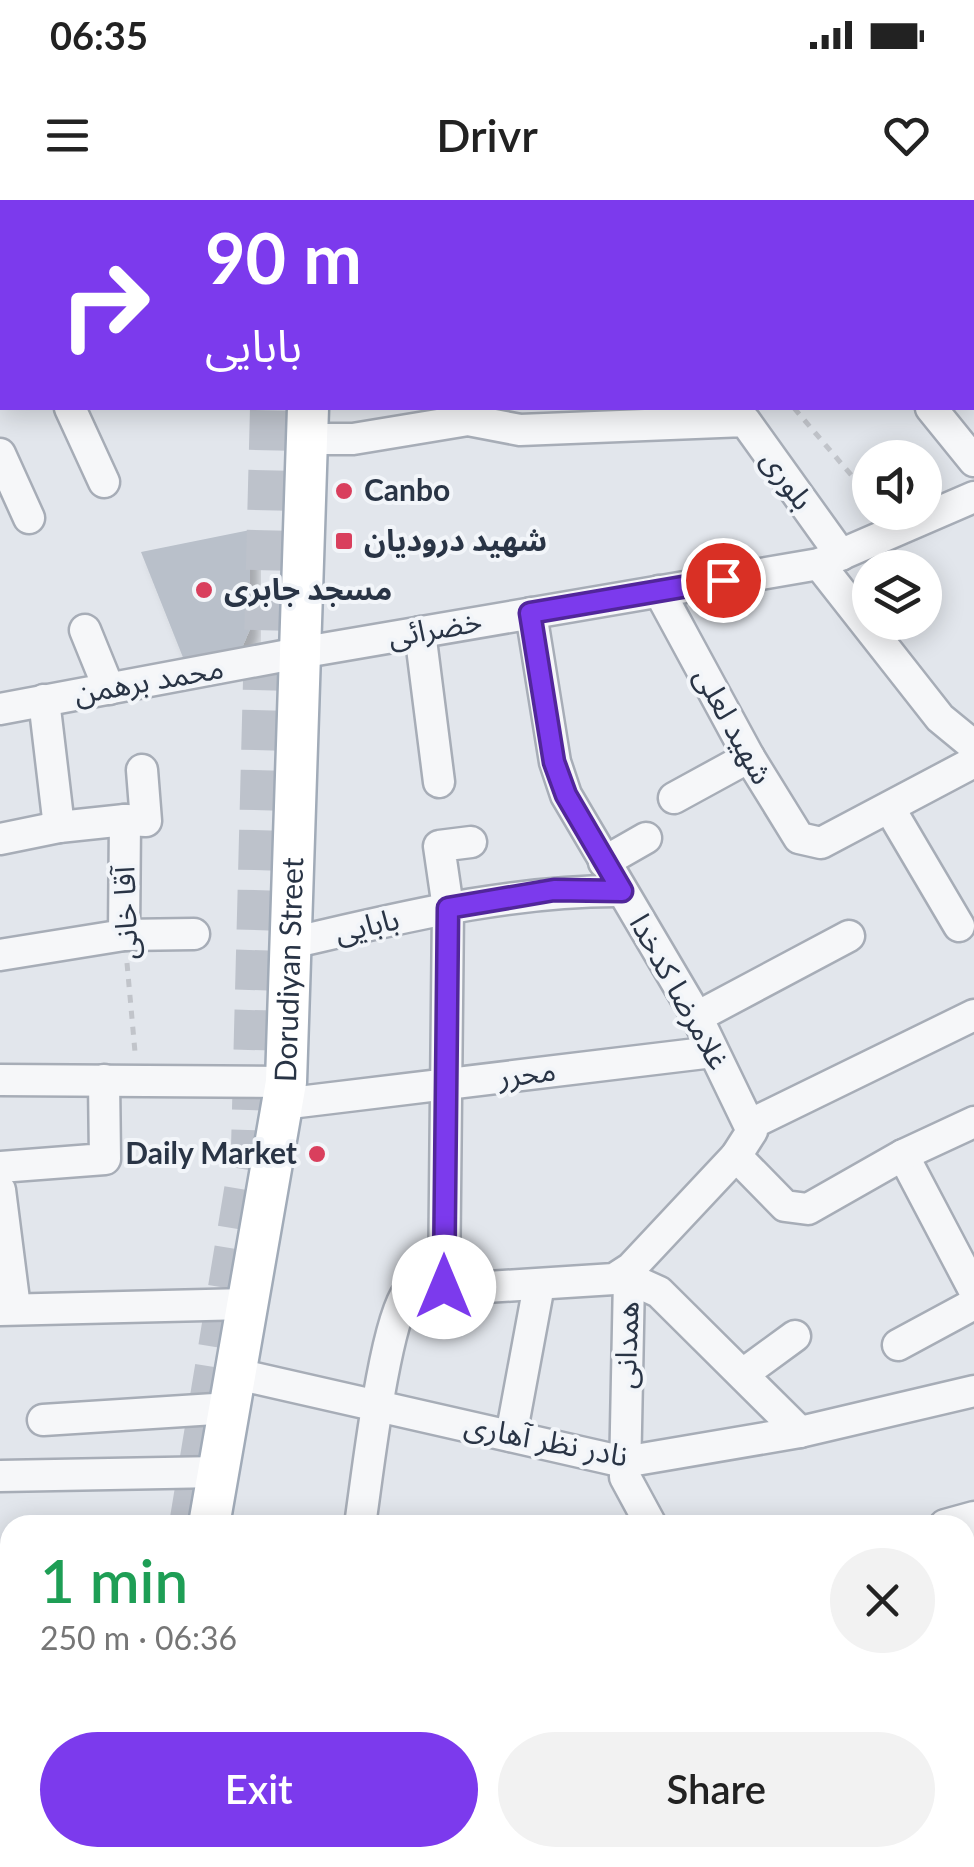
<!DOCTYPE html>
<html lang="en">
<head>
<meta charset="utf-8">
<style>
  body { margin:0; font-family:Lato,"Noto Sans Arabic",sans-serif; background:#f2f2f2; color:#222; height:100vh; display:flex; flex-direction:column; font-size:38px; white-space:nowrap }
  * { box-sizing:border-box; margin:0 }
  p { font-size:32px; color:#767676 }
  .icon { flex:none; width:55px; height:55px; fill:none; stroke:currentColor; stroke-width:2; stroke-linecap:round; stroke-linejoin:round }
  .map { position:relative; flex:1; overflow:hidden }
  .panel { position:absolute; left:0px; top:1315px; width:975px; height:352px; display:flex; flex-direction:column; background:#fff; border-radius:30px 30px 0 0; box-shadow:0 5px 25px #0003 }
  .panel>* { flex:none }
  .top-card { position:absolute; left:0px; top:0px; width:975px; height:210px; box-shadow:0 5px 25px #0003; background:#7c3aed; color:#fff; overflow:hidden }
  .buttons { position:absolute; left:852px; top:240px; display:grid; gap:20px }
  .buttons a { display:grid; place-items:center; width:90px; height:90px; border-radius:50%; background:#fff; box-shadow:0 5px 25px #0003; font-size:50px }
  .pin { position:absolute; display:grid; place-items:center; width:85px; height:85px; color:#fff; margin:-42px; border:5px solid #fff; border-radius:50%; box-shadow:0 2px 10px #0007 }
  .me { position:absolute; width:110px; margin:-55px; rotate:0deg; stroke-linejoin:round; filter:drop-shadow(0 0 8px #0008) }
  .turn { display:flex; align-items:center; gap:35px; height:210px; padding:0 40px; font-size:45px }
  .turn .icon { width:130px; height:130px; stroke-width:2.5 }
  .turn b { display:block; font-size:70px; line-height:85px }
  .round { display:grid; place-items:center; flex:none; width:105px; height:105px; border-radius:52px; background:#f2f2f2 }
  .headline { display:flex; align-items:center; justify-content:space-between; height:170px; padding:0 40px }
  h1 { font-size:60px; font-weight:600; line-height:75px; color:#1e9e55 }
  .action { display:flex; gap:20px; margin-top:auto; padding:20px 40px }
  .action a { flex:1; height:115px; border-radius:60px; background:#7c3aed; color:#fff; font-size:40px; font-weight:600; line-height:115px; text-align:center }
  .action a+a { background:#f2f2f2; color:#222 }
  .status { display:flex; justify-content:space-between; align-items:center; height:70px; padding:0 50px; background:#fff; direction:ltr }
  .status svg { height:28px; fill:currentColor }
  header { display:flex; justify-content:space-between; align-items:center; height:130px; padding:0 40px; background:#fff; font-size:45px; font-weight:600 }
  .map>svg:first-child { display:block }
  .building { fill:#b9c0ca; filter:url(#shadow) }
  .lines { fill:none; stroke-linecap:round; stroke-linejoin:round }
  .major-tunnel { stroke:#bdc2cb; stroke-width:40; stroke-dasharray:40 20; stroke-linecap:butt }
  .minor-casing { stroke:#a7adb7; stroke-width:35 }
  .major-casing { stroke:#a1abb8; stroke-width:45 }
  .path { stroke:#c1c4ca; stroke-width:5; stroke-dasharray:8 8; stroke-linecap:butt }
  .minor { stroke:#f6f7f9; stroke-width:30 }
  .major { stroke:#fff; stroke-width:40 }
  .route-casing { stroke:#51269a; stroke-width:25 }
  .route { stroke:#7c3aed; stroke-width:18 }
  .poi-dot { fill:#d93f5d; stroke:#f2f5f9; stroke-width:4 }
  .labels { text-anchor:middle; stroke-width:8; stroke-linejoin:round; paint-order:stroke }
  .street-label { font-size:30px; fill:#293445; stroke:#f2f5f9 }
  .poi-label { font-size:30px; font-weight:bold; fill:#293445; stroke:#f2f5f9; text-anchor:start }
</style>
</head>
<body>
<div class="status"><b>06:35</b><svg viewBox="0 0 49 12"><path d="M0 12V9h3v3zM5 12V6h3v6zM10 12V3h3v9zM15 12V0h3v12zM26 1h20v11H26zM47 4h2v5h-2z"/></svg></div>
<header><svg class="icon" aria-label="menu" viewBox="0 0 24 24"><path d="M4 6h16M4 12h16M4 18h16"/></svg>Drivr<svg class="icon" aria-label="heart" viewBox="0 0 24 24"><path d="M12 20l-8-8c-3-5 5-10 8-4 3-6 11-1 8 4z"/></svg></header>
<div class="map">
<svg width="974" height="1667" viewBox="0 0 974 1667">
  <defs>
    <filter id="shadow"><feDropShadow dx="9" dy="9" stdDeviation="5" flood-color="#0004"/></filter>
  </defs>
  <rect width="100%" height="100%" fill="#e2e6ec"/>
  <path class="building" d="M250 330V429L241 450 184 460 141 352Z"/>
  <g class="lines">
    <g class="major-tunnel">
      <path d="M350 2 352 0"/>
      <path d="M189 1325 251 948 270 208"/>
      <path d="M125 1667 127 1658"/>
    </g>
    <g class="minor-casing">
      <g id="minor">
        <path d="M620 0 622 2"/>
        <path d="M759 0 761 2"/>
        <path d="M972 4 974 7"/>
        <path d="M0 46 2 51"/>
        <path d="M972 144H974"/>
        <path d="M70 208 104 282"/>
        <path d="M931 208 974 261"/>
        <path d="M307 239H353L468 220 520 230 745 221 841 355"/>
        <path d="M0 254 29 318"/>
        <path d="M819 364 940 518 974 546"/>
        <path d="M659 391 749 557 799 638 821 643 974 562"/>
        <path d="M85 430 109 489"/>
        <path d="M420 432 439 582"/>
        <path d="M44 500 59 627"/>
        <path d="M0 509 299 453 819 364 974 297"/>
        <path d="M674 598 749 557"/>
        <path d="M890 609 959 726"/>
        <path d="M0 639 59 627 125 620"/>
        <path d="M604 662 646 638"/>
        <path d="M124 735 125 620 146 621 142 570"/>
        <path d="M291 743C400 718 509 690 622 691"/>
        <path d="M0 755 124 735 194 734"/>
        <path d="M697 817 849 736"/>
        <path d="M0 880 286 882"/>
        <path d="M282 904 713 852"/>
        <path d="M751 924 974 815"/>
        <path d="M903 955 974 1090"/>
        <path d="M736 956 785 1006 808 1009 903 955 974 922"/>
        <path d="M0 967 105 959 104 880"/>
        <path d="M0 990 15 1108"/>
        <path d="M622 1075 659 1092 800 1232"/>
        <path d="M629 1078 625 1277 651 1325"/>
        <path d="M444 1087 448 708 439 646 471 642"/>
        <path d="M0 1110 247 1104"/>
        <path d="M898 1145 974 1104"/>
        <path d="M237 1174 624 1262 800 1232 974 1191"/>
        <path d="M743 1174 795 1136"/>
        <path d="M43 1220 230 1208"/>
        <path d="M511 1236 539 1085"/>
        <path d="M0 1276 219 1272"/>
        <path d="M360 1325C367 1279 384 1123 408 1092L614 1079 631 1068 736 956 752 931 697 817 566 595 555 562 531 413"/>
        <path d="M945 1325 974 1317"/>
        <path d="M965 1334 974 1351"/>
        <path d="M965 1398 974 1393"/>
        <path d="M0 1418 10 1419"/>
        <path d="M0 1550 10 1552"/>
        <path d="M965 1643 974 1637"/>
        <path d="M869 1658 875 1667"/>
        <path d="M288 1667 310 1658"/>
        <path d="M928 1667 942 1658"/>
      </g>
    </g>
    <g class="major-casing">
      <g id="major">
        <path d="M320 2 321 0"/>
        <path d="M385 2 391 0"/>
        <path d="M0 183 2 182"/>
        <path id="s1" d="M209 1325 286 882 308 208"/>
        <path d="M151 1667 153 1658"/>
      </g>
    </g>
    <g class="path">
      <path d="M794 208 870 297"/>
      <path d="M127 763 135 852"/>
    </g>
    <use href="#minor" class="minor"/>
    <use href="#major" class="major"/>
  </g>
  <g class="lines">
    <g class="route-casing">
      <path id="route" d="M444 1087 448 708 554 690 622 691 566 595 554 562 530 413 723 380"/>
    </g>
    <use href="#route" class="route"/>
  </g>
  <g class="poi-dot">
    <circle cx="344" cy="291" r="10"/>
    <rect x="334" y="331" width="20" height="20" rx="5"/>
    <circle cx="204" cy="390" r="10"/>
    <circle cx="317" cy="954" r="10"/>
  </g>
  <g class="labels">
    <g class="street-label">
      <text transform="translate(787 280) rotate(54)" y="10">بلوری</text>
      <text transform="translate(435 429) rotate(-10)" y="10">خضرائی</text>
      <text transform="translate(149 481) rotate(-10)" y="10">محمد برهمن</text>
      <text transform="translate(733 526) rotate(61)" y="10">شهید لعلی</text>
      <text transform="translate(126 713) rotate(-92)" y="10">آقا خانی</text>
      <text transform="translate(367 726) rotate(-13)" y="10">بابایی</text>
      <text dy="10" stroke="none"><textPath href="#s1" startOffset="562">Dorudiyan Street</textPath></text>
      <text transform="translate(679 792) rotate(61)" y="10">غلامرضا کدخدا</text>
      <text transform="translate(527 874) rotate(-7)" y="10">محرر</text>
      <text transform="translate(627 1145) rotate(-88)" y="10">همدانی</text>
      <text transform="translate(546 1241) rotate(11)" y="10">نادر نظر آهاری</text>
    </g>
    <g class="poi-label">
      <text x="364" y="301">Canbo</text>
      <text x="364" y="351">شهید درودیان</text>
      <text x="224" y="400">مسجد جابری</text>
      <text x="297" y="964" text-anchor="end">Daily Market</text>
    </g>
  </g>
</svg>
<div class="buttons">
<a><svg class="icon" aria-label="sound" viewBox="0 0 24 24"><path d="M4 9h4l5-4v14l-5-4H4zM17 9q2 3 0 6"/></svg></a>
<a><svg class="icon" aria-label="layers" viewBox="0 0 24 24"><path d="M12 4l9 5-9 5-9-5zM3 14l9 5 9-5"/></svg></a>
</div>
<div class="pin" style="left:723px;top:380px;background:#d93025"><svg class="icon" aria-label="arrive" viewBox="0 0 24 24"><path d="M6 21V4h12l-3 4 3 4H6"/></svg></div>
<svg class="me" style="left:444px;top:1087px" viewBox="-20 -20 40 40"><circle r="19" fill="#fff"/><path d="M0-13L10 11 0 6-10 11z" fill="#7c3aed"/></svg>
<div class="top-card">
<div class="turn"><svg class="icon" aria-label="right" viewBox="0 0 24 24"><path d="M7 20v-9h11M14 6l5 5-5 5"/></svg><div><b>90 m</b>بابایی</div></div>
</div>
<section class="panel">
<div class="headline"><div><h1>1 min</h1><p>250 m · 06:36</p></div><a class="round"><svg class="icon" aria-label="close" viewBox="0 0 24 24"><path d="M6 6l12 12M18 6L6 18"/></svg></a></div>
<div class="action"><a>Exit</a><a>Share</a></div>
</section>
</div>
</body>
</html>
